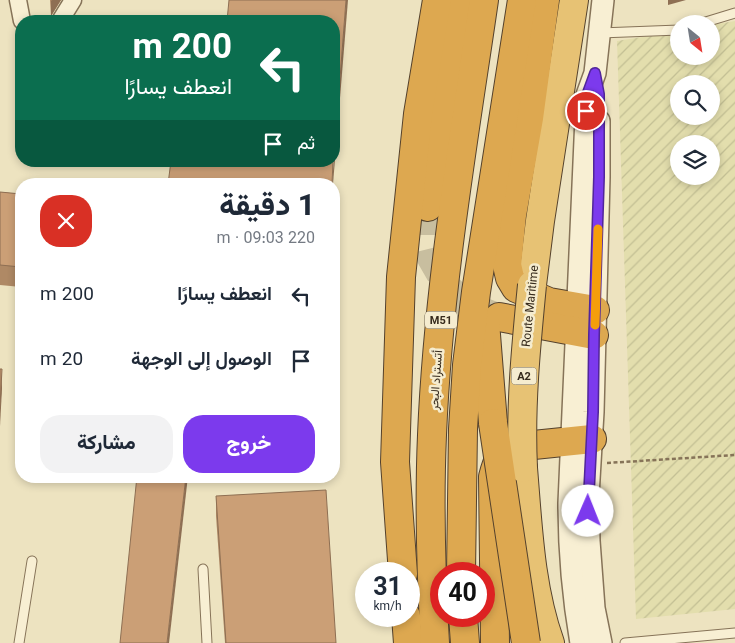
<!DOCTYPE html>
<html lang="ar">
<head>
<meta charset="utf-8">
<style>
  body { margin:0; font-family:Georgia,Vazirmatn,serif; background:#f2f2f3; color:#1f2937; direction:rtl; height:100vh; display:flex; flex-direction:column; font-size:19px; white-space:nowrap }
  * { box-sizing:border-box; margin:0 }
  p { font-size:16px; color:#747a83 }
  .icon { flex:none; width:28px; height:28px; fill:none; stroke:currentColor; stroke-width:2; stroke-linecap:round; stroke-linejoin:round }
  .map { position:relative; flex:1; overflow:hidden; direction:ltr }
  .side { position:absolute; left:15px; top:178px; width:325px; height:305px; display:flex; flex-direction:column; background:#fff; border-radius:20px; box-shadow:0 2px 8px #0003; direction:rtl }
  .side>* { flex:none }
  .guide { position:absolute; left:15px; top:15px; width:325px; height:152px; border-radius:20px; box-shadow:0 2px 8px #0003; direction:rtl; background:#0b6e4f; color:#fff; overflow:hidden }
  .needle { width:32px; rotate:150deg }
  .fabs { position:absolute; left:670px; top:15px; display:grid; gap:10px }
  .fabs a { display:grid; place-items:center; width:50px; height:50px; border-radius:50%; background:#fff; box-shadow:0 2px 8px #0003; font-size:25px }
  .speed { position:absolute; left:355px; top:562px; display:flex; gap:10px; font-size:25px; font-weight:700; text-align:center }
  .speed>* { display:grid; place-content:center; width:65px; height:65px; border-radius:50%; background:#fff; box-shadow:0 2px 8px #0003; line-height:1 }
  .speed small { font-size:12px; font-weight:400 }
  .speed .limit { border:8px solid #d22; background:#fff; color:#111 }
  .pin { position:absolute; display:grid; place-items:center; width:42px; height:42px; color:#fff; margin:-21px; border:2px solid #fff; border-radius:50%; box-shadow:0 1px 5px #0007 }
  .me { position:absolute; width:55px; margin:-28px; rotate:1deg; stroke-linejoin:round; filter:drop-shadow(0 0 4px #0008) }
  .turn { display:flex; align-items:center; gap:18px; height:105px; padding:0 25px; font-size:22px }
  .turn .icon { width:65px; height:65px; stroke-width:2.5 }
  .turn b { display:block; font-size:35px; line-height:42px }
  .then { display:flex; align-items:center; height:48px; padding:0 25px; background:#0003; gap:10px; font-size:19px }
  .round { display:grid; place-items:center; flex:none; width:52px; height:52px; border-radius:20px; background:#f2f2f3 }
  .overview { display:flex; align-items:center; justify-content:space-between; height:85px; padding:0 25px }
  h1 { font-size:30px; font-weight:800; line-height:38px }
  .button { display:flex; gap:10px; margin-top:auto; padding:10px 25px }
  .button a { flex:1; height:58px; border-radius:20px; background:#7c3aed; color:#fff; font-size:20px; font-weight:800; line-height:58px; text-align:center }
  .button a+a { background:#f2f2f3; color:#1f2937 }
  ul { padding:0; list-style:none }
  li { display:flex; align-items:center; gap:15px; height:65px; padding:0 25px }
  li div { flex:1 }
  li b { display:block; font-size:19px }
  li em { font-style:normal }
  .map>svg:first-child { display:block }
  .farmland { fill:url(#farmland-furrows); fill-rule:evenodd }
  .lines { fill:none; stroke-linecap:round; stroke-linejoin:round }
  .motorway-tunnel { stroke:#c8be9f; stroke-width:28; stroke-dasharray:28 14; stroke-linecap:butt }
  .service-casing { stroke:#867358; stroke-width:11 }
  .minor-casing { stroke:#867358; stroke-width:19 }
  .tertiary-casing { stroke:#867358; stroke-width:24 }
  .trunk-casing { stroke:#54412c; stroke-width:30 }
  .motorway-casing { stroke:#54412c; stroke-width:30 }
  .path { stroke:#867358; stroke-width:2.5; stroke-dasharray:4 2.5; stroke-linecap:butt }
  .service { stroke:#f8efd3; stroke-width:9 }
  .minor { stroke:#f8efd3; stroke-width:16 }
  .tertiary { stroke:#f8efd3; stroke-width:21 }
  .trunk { stroke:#e7c274; stroke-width:28 }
  .motorway { stroke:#dda850; stroke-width:28 }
  .trunk-bridge-casing { stroke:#54412c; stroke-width:30; stroke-linecap:butt }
  .motorway-bridge-casing { stroke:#54412c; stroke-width:30; stroke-linecap:butt }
  .trunk-bridge { stroke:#e7c274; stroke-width:28 }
  .motorway-bridge { stroke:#dda850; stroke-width:28 }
  .wall { fill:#af8965 }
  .shaded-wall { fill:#8e6f53 }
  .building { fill:#cb9f76; stroke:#8e6f53 }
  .route-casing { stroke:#51269a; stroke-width:12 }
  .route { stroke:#7c3aed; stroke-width:9 }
  .slow { stroke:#f59e0b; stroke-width:9 }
  .labels { text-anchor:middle; stroke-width:5; stroke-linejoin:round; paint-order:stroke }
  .shield { fill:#f5eccf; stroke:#6f6452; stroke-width:1 }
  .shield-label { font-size:11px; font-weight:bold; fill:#362a1c }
  .street-label { font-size:12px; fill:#362a1c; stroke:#f5eccf }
</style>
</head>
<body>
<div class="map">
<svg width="735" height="643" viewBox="0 0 735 643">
  <defs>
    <pattern id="farmland-furrows" width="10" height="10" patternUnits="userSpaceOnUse" patternTransform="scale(1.25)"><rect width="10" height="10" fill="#e3dead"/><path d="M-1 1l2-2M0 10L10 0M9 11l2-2" fill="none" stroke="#c3bf94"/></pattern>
  </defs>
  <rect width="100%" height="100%" fill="#ede3c0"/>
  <path class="farmland" d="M735 21V609L636 619 617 41 679 31V56H711V25ZM679 84H711V116H679ZM679 144H711V176H679Z"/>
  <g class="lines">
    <path class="motorway-tunnel" d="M428 207V246L431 258 449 289 469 306 495 316"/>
    <g class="service-casing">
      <g id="service">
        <path d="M699 24 735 13"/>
        <path d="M600 33 679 30"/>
        <path d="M203 569 207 643"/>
        <path d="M19 643 32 561"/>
        <path d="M625 643 735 633"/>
      </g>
    </g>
    <g class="minor-casing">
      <g id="minor">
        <path d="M18 0 22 21"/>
        <path d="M60 21 73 0"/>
      </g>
    </g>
    <g class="tertiary-casing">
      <g id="tertiary">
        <path d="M599 121V177L593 412 588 496 589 541 594 608 601 643"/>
        <path d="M581 643C573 597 569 550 569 503L587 95 595 73 603 0"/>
      </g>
    </g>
    <g class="trunk-casing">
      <g id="trunk">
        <path d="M532 285 540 221 574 0"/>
        <path d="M523 468C528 527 530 587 550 643"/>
      </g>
    </g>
    <g class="motorway-casing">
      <g id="motorway">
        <path d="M545 0 529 118 512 215 507 265 510 278 516 288 549 302 595 310"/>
        <path d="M428 207 459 0"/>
        <path d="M499 317 594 335"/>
        <path d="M485 322 493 423"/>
        <path d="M403 574 395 462 401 277 418 114 437 0"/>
        <path d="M461 574 463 429 467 365 476 292 522 0"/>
        <path d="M406 616 408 643"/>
        <path d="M463 616 465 643"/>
        <path d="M435 643C431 574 429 504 432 435 438 289 463 144 484 0"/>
        <path d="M495 643 493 477C497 461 499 455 514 447L592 439"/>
      </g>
    </g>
    <path class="path" d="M607 463 735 455"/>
    <use href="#service" class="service"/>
    <use href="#minor" class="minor"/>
    <use href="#tertiary" class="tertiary"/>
    <use href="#trunk" class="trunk"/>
    <use href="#motorway" class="motorway"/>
    <g class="trunk-bridge-casing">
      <path id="trunk-bridge" d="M523 468C520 407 526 346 532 285"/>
    </g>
    <g class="motorway-bridge-casing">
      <path id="motorway-bridge" d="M493 423 526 643"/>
    </g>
    <use href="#trunk-bridge" class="trunk-bridge"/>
    <use href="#motorway-bridge" class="motorway-bridge"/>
  </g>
  <g class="wall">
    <path d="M50 0H61L51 16Z"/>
    <path d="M0 192 21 194V287L0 285Z"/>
    <path d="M216 496 336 643H225L216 516Z"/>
  </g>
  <g class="shaded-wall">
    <path d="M52 0H61L51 16V1Z"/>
    <path d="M346 0H348L333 184H332Z"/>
    <path d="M668 0H686L668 5Z"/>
    <path d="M2 369V389L0 426V406Z"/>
    <path d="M186 476H188L169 643H167Z"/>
  </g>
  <g class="building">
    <path d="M229 0H346L334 157V21H227Z"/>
    <path d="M171 161H333L332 184H168Z"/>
    <path d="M0 192 21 194V267L0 265Z"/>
    <path d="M0 369H2L0 406Z"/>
    <path d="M137 476H186L167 643H120Z"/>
    <path d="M326 490 336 643H226L216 496Z"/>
  </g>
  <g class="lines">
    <g class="route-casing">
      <path id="route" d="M586 111 587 95 595 73 599 94V177L594 335 593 412 588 511"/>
    </g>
    <use href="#route" class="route"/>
    <path class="slow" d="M595 325 598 229"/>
  </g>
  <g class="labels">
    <g class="shield">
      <rect x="425" y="311.5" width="32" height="17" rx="4"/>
      <rect x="511.5" y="367.5" width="25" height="17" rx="4"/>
    </g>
    <g class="shield-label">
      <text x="441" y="324">M51</text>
      <text x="524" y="380">A2</text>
    </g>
    <g class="street-label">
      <text transform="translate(530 306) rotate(-84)" y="4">Route Maritime</text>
      <text transform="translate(436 380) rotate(-86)" y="4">أتستراد البحر</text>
    </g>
  </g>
</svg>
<div class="fabs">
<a><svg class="needle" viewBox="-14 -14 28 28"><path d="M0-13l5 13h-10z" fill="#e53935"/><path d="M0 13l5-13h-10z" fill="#747a83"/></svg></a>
<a><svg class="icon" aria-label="search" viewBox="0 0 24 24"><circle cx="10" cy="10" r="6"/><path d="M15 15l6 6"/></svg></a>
<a><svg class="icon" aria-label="layers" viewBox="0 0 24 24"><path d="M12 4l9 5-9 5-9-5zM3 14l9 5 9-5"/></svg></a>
</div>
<div class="speed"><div>31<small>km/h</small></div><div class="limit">40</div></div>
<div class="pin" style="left:586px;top:111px;background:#d93025"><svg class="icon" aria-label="arrive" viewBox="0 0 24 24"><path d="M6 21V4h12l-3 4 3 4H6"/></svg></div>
<svg class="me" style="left:588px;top:511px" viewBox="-20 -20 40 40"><circle r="19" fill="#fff"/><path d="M0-13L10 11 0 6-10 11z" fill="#7c3aed"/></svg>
<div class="guide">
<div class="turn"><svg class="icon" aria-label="left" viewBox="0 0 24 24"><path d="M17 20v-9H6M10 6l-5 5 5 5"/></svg><div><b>200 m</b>انعطف يسارًا</div></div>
<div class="then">ثم<svg class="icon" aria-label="arrive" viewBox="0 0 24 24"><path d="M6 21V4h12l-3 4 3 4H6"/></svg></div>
</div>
<section class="side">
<div class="overview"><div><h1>1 دقيقة</h1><p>220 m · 09:03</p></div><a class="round" style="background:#d93025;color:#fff"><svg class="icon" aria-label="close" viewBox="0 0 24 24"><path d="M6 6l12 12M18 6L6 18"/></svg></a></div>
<ul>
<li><svg class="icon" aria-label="left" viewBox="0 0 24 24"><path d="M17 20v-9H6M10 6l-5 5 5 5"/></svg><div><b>انعطف يسارًا</b></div><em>200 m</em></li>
<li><svg class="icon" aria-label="arrive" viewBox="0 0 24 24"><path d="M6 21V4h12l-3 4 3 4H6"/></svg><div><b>الوصول إلى الوجهة</b></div><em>20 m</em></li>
</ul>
<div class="button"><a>خروج</a><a>مشاركة</a></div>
</section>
</div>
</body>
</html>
